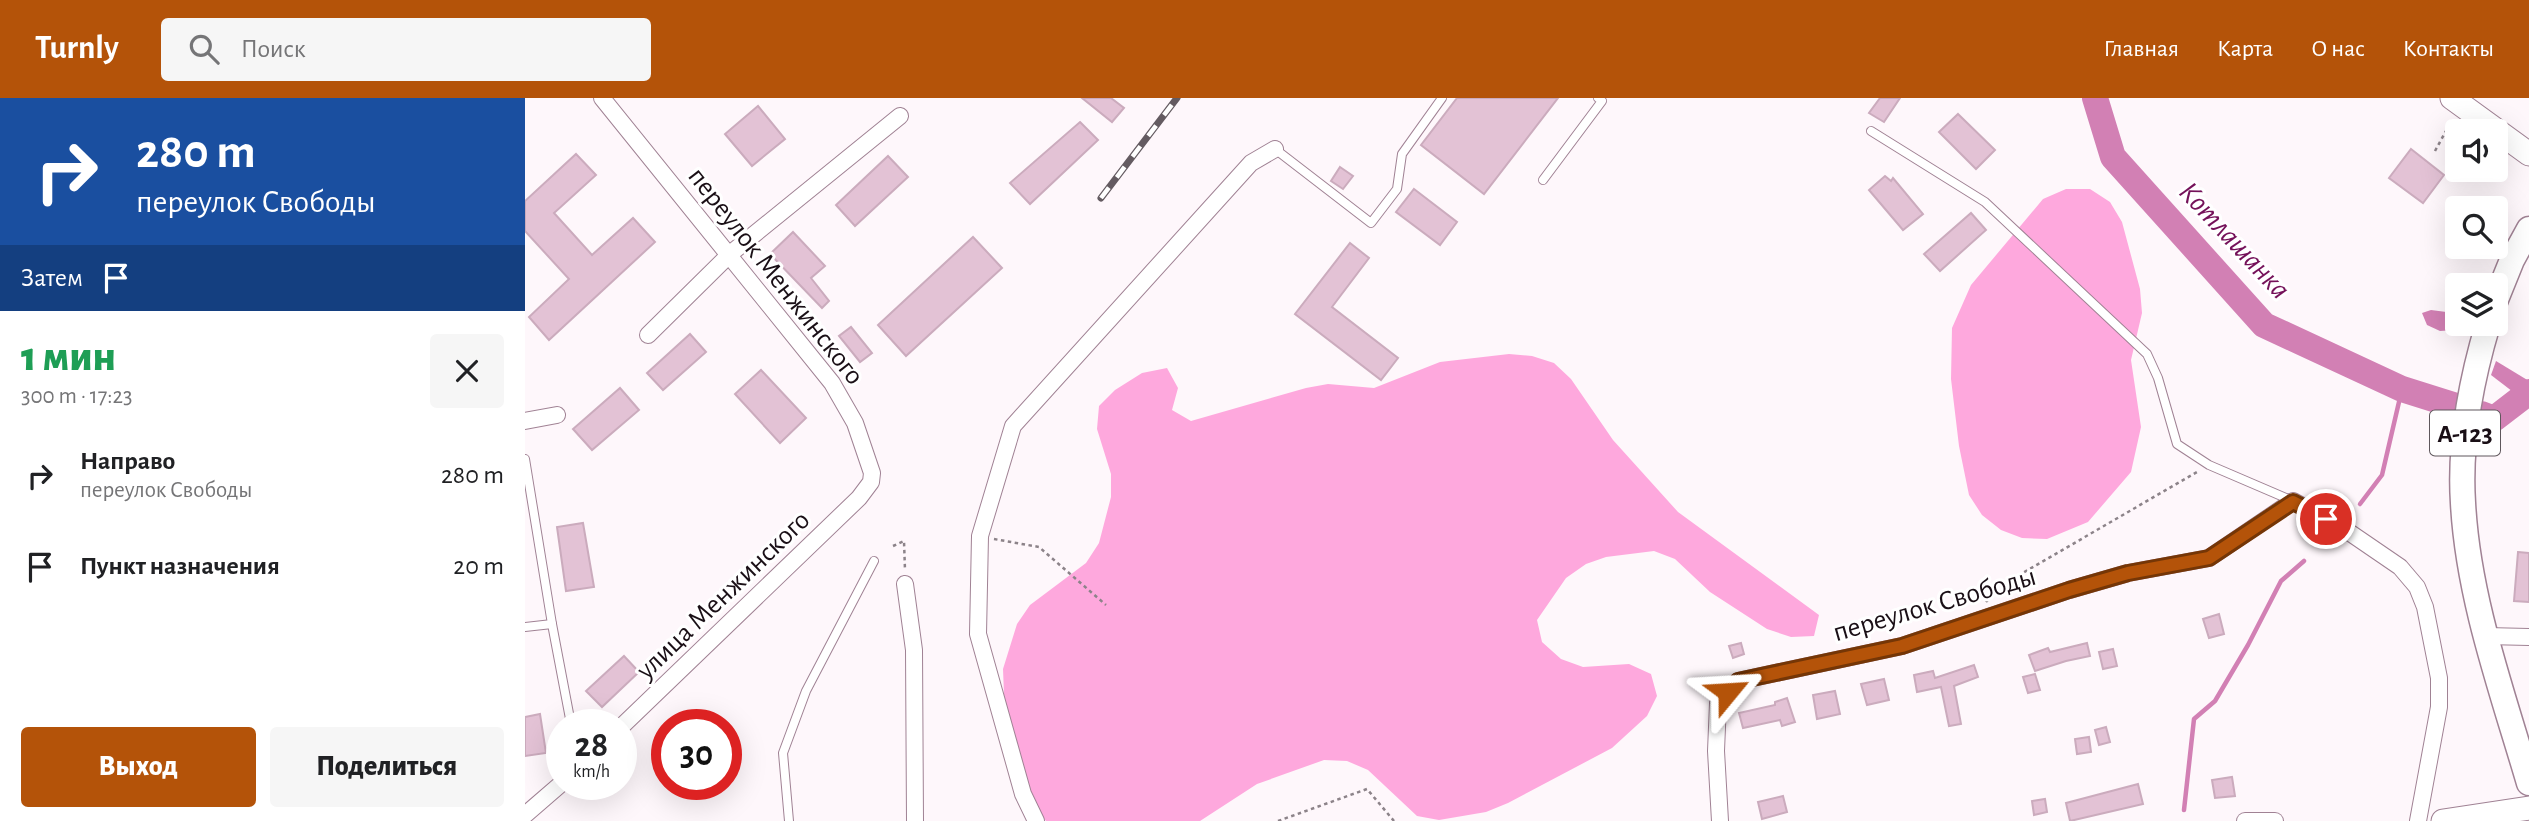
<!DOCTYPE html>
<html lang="ru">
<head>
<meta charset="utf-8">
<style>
  body { margin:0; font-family:"Alegreya Sans",sans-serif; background:#f6f6f6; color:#202124; height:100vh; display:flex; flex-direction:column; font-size:26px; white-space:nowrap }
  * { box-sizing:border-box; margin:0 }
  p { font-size:23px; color:#757577 }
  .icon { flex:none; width:38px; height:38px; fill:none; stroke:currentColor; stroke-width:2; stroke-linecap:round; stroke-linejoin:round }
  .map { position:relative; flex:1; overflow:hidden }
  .side { display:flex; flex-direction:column; background:#fff; width:525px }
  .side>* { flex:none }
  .guide { background:#1a4fa0; color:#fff; overflow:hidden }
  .buttons { position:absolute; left:1920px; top:21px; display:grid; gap:14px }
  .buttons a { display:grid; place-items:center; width:63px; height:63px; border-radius:7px; background:#fff; box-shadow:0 7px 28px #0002; font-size:35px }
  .speed { position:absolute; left:21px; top:611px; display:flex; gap:14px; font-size:35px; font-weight:700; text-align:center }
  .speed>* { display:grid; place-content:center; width:91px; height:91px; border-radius:50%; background:#fff; box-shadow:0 7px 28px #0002; line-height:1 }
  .speed small { font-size:18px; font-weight:400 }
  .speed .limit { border:10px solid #d22; background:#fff; color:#111 }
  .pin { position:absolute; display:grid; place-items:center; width:60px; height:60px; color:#fff; margin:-30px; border:4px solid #fff; border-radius:50%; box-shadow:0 2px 7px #0007 }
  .me { position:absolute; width:77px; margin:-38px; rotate:63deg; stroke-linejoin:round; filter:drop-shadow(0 0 5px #0008) }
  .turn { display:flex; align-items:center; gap:24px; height:147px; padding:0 21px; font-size:32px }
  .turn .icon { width:91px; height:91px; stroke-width:2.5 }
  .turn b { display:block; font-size:49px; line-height:60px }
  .then { display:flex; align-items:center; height:66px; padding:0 21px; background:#0003; gap:14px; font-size:26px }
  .round { display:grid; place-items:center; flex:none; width:74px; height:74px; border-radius:7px; background:#f6f6f6 }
  .summary { display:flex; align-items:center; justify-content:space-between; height:119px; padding:0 21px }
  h1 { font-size:42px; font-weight:800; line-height:52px; color:#1e9e55 }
  .action { display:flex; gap:14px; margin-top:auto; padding:14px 21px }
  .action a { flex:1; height:80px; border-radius:7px; background:#b45309; color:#fff; font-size:28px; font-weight:800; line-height:80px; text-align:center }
  .action a+a { background:#f6f6f6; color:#202124 }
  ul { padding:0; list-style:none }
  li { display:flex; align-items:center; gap:21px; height:91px; padding:0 21px }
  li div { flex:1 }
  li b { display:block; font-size:26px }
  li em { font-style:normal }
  header { display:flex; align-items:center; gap:42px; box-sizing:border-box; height:98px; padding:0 35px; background:#b45309; color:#fff }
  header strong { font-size:33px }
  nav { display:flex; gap:38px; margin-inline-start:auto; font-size:24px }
  .search { width:490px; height:63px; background:#f6f6f6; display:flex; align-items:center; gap:18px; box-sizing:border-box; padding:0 24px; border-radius:7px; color:#757577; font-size:26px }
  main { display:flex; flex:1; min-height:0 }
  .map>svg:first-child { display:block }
  .green { fill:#fea8dd }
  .water { fill:#d280b4 }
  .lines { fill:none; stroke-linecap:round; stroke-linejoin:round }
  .stream { stroke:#d280b4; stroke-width:4.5 }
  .river { stroke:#d280b4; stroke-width:26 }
  .building { fill:#e3c2d5; stroke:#cbabbd; stroke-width:2 }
  .lane-casing { stroke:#a08294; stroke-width:10 }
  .street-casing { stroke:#a08294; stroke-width:18 }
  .secondary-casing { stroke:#a08294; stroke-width:25 }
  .primary-casing { stroke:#a08294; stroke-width:27 }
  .path { stroke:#8c8389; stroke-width:2.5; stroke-dasharray:3.5 3.5; stroke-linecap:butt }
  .lane { stroke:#fff; stroke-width:8 }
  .street { stroke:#fff; stroke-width:16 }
  .secondary { stroke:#fff; stroke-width:23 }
  .primary { stroke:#fff; stroke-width:24 }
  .rail-casing { stroke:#645b61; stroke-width:7 }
  .rail { stroke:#fff; stroke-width:4.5; stroke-dasharray:13; stroke-linecap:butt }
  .route-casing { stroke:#753606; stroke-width:18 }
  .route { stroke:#b45309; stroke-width:12 }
  .labels { text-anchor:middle; stroke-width:6; stroke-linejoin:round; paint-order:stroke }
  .shield { fill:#fff; stroke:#5f575c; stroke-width:2 }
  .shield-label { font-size:26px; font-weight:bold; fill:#1a0f16 }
  .street-label { font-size:28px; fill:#1a0f16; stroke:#fff }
  .water-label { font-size:30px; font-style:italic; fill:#741159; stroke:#fff }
</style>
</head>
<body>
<header>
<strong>Turnly</strong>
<div class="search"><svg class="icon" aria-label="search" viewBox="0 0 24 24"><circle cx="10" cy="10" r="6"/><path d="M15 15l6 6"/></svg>Поиск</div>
<nav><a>Главная</a><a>Карта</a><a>О нас</a><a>Контакты</a></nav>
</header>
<main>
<section class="side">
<div class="guide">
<div class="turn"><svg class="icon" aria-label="right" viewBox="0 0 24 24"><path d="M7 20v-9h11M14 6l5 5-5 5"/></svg><div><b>280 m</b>переулок Свободы</div></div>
<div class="then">Затем<svg class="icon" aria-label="arrive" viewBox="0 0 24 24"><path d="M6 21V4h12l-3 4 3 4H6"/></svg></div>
</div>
<div class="summary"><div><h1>1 мин</h1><p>300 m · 17:23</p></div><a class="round"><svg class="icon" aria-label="close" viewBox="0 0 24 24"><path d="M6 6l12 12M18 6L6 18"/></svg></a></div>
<ul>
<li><svg class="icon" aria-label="right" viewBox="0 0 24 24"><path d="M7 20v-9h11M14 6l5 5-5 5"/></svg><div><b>Направо</b><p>переулок Свободы</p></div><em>280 m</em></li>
<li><svg class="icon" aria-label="arrive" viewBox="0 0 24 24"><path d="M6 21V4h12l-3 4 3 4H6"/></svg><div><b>Пункт назначения</b></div><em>20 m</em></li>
</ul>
<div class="action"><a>Выход</a><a>Поделиться</a></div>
</section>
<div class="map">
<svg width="2004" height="723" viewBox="0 0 2004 723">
  <rect width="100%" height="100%" fill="#fef7fb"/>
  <g class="green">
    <path d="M1541 91H1565L1585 104 1597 124 1615 191 1617 215 1606 262 1616 329 1606 374 1563 424 1522 441 1497 440 1476 432 1457 417 1444 397 1434 348 1426 281 1427 230 1446 187 1518 101Z"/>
    <path d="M984 256 1007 258 1029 265 1046 281 1088 342 1153 414 1294 517 1289 538 1266 539 1242 531 1185 494 1150 461 1129 453 1081 459 1061 466 1041 480 1012 522 1017 544 1036 561 1058 569 1104 566 1126 576 1132 598 1122 618 1087 650 983 705 961 714 914 722 892 718 843 672 822 663 799 662 732 686 675 723H521L510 709 480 621 478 571 492 526 505 507 561 465 574 445 586 399V376L572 331 574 308 590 292 617 275 642 270 653 290 647 312 666 323 781 290 803 286 849 290 915 264Z"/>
  </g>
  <g class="water">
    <path d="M1906 212 1929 215 1934 226 1930 232 1915 233 1902 227 1897 215Z"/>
    <path d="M1971 263 2004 283V294L1996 300 1966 277Z"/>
  </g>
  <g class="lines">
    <g class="stream">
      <path d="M1835 406 1857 377 1877 291"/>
      <path d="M1659 712 1669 621 1690 603 1723 547 1756 483 1779 463"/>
    </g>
    <g class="river">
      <path d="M1570 0 1588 59 1739 227 1877 291 1931 308"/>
      <path d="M1956 316 1969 321 2004 294"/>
    </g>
  </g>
  <g class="building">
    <path d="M557 0H586L599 10 587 24Z"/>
    <path d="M932 0H1033L959 96 896 47Z"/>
    <path d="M1355 0H1375L1359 24 1344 15Z"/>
    <path d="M233 8 260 41 227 68 200 36Z"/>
    <path d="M1433 16 1470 52 1451 71 1414 34Z"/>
    <path d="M555 24 573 42 505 106 485 85Z"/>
    <path d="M1886 51 1919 77 1898 105 1864 80Z"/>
    <path d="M51 56 71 77 29 115 67 157 108 120 130 144 24 242 4 219 44 181 0 133V103Z"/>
    <path d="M363 58 383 79 330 128 311 107Z"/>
    <path d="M815 69 828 78 818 91 806 83Z"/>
    <path d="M1360 78 1366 83 1368 80 1398 116 1378 132 1344 92Z"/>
    <path d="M889 91 932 124 915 147 871 114Z"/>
    <path d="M1446 115 1461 132 1415 173 1399 156Z"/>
    <path d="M268 134 300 168 286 180 304 203 297 210 245 156Z"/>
    <path d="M448 139 477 170 381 258 353 227Z"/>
    <path d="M825 145 844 160 807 209 873 260 856 282 770 216Z"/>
    <path d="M326 229 347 255 335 264 314 238Z"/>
    <path d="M165 236 181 254 138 292 122 275Z"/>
    <path d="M236 272 281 320 255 345 210 296Z"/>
    <path d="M95 290 114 312 67 352 48 331Z"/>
    <path d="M58 425 69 489 41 493 32 429Z"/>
    <path d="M1993 454 2004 455V504L1989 503Z"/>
    <path d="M1694 516 1699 536 1684 540 1678 521Z"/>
    <path d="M1216 545 1219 556 1208 560 1204 548Z"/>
    <path d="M1562 545 1565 558 1541 563 1510 573 1504 557 1523 550 1525 554Z"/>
    <path d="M1588 551 1592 568 1578 571 1574 554Z"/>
    <path d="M99 558 114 574 77 609 61 593Z"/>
    <path d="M1449 567 1453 579 1429 588 1436 626 1424 628 1416 589 1392 594 1389 577 1408 573 1410 580Z"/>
    <path d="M1510 576 1515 592 1503 595 1498 579Z"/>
    <path d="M1359 581 1364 602 1342 607 1336 586Z"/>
    <path d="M1310 593 1315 616 1292 621 1288 597Z"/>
    <path d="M1262 600 1270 624 1257 628 1255 622 1218 630 1214 615 1250 607V604Z"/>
    <path d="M15 616 21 655 0 658V619Z"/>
    <path d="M1581 629 1585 644 1574 647 1570 632Z"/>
    <path d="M1564 639 1566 654 1552 656 1550 641Z"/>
    <path d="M1707 679 1710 698 1690 700 1687 682Z"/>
    <path d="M1613 686 1618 706 1545 723 1541 705Z"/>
    <path d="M1258 698 1262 714 1237 721 1233 704Z"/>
    <path d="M1520 701 1522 714 1509 717 1507 703Z"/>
  </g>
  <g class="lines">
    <g class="lane-casing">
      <g id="lane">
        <path d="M1346 33 1460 104 1622 256 1633 280 1652 346 1684 367 1768 403"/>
        <path d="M750 51 846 125 872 91 877 56 917 0"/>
        <path d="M1018 82 1077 3 1073 0"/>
        <path d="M0 361 27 526 46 626"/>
        <path d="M0 529 27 526"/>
        <path d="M264 723 258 655 281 593 349 463"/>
      </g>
    </g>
    <g class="street-casing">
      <g id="street">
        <path d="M77 0 307 285 330 325 347 375 346 384 334 400 96 629"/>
        <path d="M123 237 205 156 375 18"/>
        <path d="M0 323 32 317"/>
        <path d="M380 486 389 552 390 723"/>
        <path d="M1961 538 2004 539"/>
        <path d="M0 717 37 685"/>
        <path d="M511 723 498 696 453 536 455 438 488 328 726 65 750 51"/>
        <path d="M1195 723 1191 653 1193 605 1213 583 1377 548 1544 492 1603 475 1684 460 1768 403 1818 430 1875 469 1892 489 1900 509 1914 580V609L1893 723"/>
        <path d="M1720 723H1750"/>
      </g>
    </g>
    <g class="secondary-casing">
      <g id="secondary">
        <path d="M1927 0 2004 56"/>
        <path d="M1918 723 2004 710"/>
      </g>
    </g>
    <g class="primary-casing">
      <g id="primary">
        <path d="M1970 204 1987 162 2004 131"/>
        <path d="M1963 226C1946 283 1934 344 1938 405 1943 500 1977 593 2004 685"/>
      </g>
    </g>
    <g class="path">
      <path d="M1910 53 1927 22"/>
      <path d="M469 441 514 449 581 507"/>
      <path d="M368 448 379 443 380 472"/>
      <path d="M1461 504 1477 487 1672 374"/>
      <path d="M753 723 842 691 869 723"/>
    </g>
    <use href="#lane" class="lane"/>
    <use href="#street" class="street"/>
    <use href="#secondary" class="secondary"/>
    <use href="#primary" class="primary"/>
    <g class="rail-casing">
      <path id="rail" d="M576 100 652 0"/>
    </g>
    <use href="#rail" class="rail"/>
  </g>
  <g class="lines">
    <g class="route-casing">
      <path id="route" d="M1203 594 1213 583 1377 548 1544 492 1603 475 1684 460 1768 404 1801 421"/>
    </g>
    <use href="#route" class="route"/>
  </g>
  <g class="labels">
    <rect class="shield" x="1905" y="312.5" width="70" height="45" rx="5"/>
    <g class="shield-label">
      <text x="1940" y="344">А-123</text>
    </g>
    <g class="street-label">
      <text transform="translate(252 177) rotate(52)" y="10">переулок Менжинского</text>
      <text transform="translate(197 496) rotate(-44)" y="10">улица Менжинского</text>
      <text transform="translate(1409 505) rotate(-16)" y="10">переулок Свободы</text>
    </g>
    <g class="water-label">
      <text transform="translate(1710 142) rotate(47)" y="10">Котлашанка</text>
    </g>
  </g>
</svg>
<div class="buttons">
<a><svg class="icon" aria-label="sound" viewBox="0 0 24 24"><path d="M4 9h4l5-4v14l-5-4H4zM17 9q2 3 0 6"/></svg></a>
<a><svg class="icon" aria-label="search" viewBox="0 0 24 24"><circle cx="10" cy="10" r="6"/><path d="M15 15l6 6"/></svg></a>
<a><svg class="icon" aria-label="layers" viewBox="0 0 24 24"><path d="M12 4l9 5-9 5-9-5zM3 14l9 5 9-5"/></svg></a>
</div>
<div class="speed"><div>28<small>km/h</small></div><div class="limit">30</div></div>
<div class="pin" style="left:1801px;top:421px;background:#d93025"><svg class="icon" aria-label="arrive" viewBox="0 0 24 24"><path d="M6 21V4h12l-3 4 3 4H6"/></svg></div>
<svg class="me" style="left:1203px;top:594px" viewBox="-20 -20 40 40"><path d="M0-17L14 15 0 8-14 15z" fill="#b45309" stroke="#fff" stroke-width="4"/></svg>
</div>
</main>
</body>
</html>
